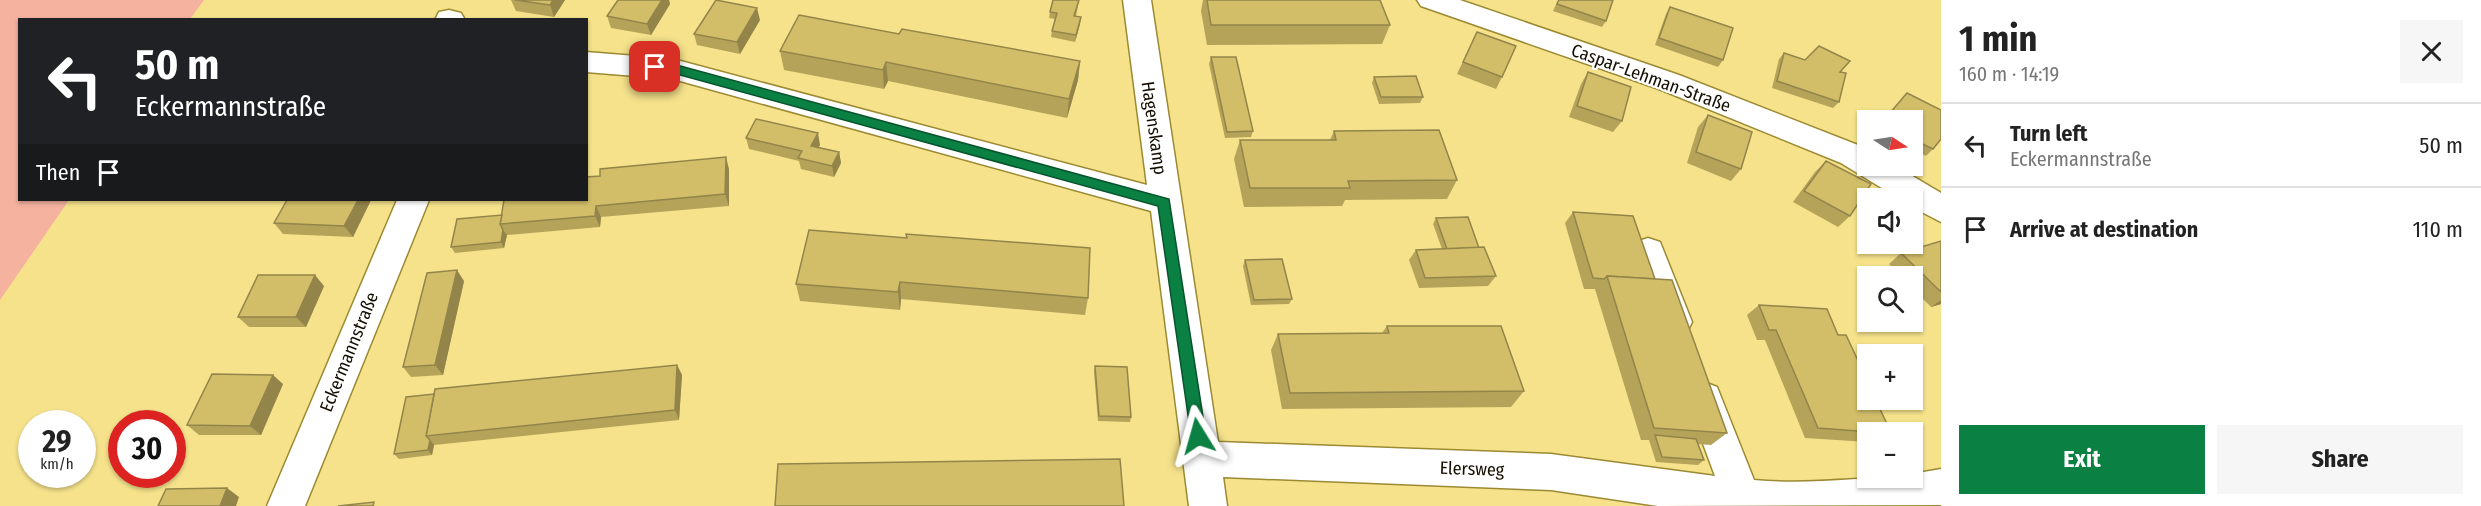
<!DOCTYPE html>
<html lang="en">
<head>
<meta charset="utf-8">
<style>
  body { margin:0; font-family:"Fira Sans Condensed",sans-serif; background:#f6f6f6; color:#222; height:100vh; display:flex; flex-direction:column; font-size:22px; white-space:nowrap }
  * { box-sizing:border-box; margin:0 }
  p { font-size:20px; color:#767676 }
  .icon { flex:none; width:33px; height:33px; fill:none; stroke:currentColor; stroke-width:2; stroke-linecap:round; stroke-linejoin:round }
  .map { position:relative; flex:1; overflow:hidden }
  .panel { display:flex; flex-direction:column; background:#fff; width:540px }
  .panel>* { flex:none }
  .top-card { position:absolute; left:18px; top:18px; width:570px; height:183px; border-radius:0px; box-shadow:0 2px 4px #0004; background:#202124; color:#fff; overflow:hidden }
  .needle { width:39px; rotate:102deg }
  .tools { position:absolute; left:1857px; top:110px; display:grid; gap:12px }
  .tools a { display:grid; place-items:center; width:66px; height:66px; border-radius:0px; background:#fff; box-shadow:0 2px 4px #0004; font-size:30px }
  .speed { position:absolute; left:18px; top:410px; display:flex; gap:12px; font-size:30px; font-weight:700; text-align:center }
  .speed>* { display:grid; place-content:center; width:78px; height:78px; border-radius:50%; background:#fff; box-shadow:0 2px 4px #0004; line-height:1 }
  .speed small { font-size:15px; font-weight:400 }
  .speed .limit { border:9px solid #d22; background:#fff; color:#111 }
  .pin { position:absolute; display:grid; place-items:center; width:51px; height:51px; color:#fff; margin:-26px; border-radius:12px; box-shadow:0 3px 9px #0006 }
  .me { position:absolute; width:66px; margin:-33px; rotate:352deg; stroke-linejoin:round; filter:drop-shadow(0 0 4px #0008) }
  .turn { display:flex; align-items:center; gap:21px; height:126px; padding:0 18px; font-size:27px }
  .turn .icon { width:78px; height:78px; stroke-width:2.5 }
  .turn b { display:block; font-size:42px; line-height:51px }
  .then { display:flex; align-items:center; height:57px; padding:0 18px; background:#0003; gap:12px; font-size:22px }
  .round { display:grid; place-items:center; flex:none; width:63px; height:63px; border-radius:0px; background:#f6f6f6 }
  .head { display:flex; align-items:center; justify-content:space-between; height:102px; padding:0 18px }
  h1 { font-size:36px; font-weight:700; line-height:45px }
  .action { display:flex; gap:12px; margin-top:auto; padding:12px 18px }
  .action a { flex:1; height:69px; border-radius:0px; background:#0b8043; color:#fff; font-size:24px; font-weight:700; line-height:69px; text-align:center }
  .action a+a { background:#f6f6f6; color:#222 }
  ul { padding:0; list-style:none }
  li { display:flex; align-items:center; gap:18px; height:84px; padding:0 18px; border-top:2px solid #e0e0e0 }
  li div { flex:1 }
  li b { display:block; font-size:22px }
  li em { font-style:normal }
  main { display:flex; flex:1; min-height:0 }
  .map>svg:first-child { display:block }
  .green { fill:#f4b29f }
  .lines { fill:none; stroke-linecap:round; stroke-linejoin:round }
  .minor-casing { stroke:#9c8a32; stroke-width:3 }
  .minor { fill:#fff; fill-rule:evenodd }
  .wall { fill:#b5a35a }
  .shaded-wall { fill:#93854a }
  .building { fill:#d2be69; stroke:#93854a; stroke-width:1.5 }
  .route { fill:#0b8043; stroke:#07532c; stroke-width:1.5 }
  .labels { text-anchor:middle; stroke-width:4.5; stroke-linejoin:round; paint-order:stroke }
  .street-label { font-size:18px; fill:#140e00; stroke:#fff }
</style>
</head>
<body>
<main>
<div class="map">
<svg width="1941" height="506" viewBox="0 0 1941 506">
  <rect width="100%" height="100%" fill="#f5e28b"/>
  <path class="green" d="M0 0H204L190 19 20 20V200H69L0 300Z"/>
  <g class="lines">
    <g class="minor-casing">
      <g id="minor">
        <path d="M1123 0H1151L1218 442 1551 454 1715 476 1686 398 1691 387 1704 382 1717 387 1754 480C1808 485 1860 477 1912 477V474L1941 469V505L1658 506 1551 490 1223 477 1227 506H1189L1151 211 673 79 586 72V52L673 59 1147 185Z"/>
        <path d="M1417 0H1460L1679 75 1863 147 1868 149V165H1894L1941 193V222L1912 207V198H1898L1841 163 1659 89 1421 6Z"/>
        <path d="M449 10 461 13 465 20H435L439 12Z"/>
        <path d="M397 200H429L305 506H267Z"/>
        <path d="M1648 238 1660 242 1692 322 1687 332 1675 337 1663 332 1632 251 1636 242Z"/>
      </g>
    </g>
    <use href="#minor" class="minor"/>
  </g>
  <g class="wall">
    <path d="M511 0H565L554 17 516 11Z"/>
    <path d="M618 0H669L670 4 651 35 611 28 607 16Z"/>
    <path d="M1203 0H1380L1390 25 1382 44 1207 45 1201 11Z"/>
    <path d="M1558 0H1613L1606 21 1602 27 1553 11Z"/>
    <path d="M1078 6 1076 16 1080 24 1075 42 1051 37 1052 31 1055 19 1049 18 1050 12Z"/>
    <path d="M1670 7 1723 60 1718 67 1655 45 1666 14Z"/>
    <path d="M760 20 740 54 697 45 694 34Z"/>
    <path d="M1477 32 1502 77 1496 89 1457 74Z"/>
    <path d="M899 34 1080 61 1078 80 1067 118 888 81 884 89 784 70 780 51Z"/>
    <path d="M1784 53 1841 72 1839 102 1833 108 1772 88 1779 59Z"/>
    <path d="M1211 57 1253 131 1251 137 1225 138 1209 64Z"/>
    <path d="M1588 72 1622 121 1613 132 1569 117 1581 84Z"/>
    <path d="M1374 77 1423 97 1420 103 1379 104 1372 83Z"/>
    <path d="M1907 93 1933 149 1926 156 1912 148V120H1883Z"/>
    <path d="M1708 115 1741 169 1731 181 1687 163 1698 127Z"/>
    <path d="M1334 131 1457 180 1447 199 1345 200 1342 206 1244 207 1234 159 1240 140H1330Z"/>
    <path d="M746 138 820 145 818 147 839 152 841 163 834 177 801 169 799 161 749 149Z"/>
    <path d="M1826 161 1850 216 1838 227 1793 202 1815 172Z"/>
    <path d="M729 169V206L601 217 600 227 507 235 504 248 455 253 451 247 502 215Z"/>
    <path d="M371 200 353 237 283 234 274 223Z"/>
    <path d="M1573 212 1655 279 1727 433 1711 445 1698 444 1704 460 1698 465 1656 462 1649 440H1641L1595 289H1584L1565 223Z"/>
    <path d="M1436 218 1479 248 1496 276 1488 286 1419 288 1409 260 1416 250 1442 249 1433 224Z"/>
    <path d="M906 234 1088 298 1085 315 901 299 900 310 800 301 796 284 906 238Z"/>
    <path d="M1941 241V304L1931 307 1912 288V276H1900L1889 264 1901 253Z"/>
    <path d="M1245 260 1292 299 1289 304 1251 305 1243 266Z"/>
    <path d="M464 281 443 375 411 377 403 367Z"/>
    <path d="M324 286 306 327H249L238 317Z"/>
    <path d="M1759 305 1868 432V442L1805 438 1765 340H1757L1747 315Z"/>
    <path d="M1387 326 1524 391 1511 407 1282 409 1271 350 1278 334 1382 333Z"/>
    <path d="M677 365 682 375 679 420 434 445 432 455 399 459 394 454 406 397Z"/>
    <path d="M1095 366 1131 417 1130 422 1098 421 1094 372Z"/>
    <path d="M283 384 261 435H199L187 425Z"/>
  </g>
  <g class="shaded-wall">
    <path d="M553 0H565L554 17 550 5Z"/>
    <path d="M662 0H669L670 4 651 35 647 24Z"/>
    <path d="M757 8 760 20 740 54 737 42Z"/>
    <path d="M1081 17 1080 24 1075 42 1076 35Z"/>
    <path d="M1080 61 1078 80 1067 118 1069 99Z"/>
    <path d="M886 62 888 81 884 89 883 70Z"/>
    <path d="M818 133 820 145 813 157 811 146Z"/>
    <path d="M839 152 841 163 834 177 832 166Z"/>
    <path d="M726 157 729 169V206L725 194Z"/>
    <path d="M358 200H371L353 237 344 226Z"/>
    <path d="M596 206 601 217 600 227 595 216Z"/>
    <path d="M503 230 507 235 504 248 501 242Z"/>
    <path d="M457 270 464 281 443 375 435 365Z"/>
    <path d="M315 275 324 286 306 327 296 317Z"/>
    <path d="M900 282 901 299 900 310 898 292Z"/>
    <path d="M1941 300V304L1931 307Z"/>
    <path d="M677 365 682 375 679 420 675 410Z"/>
    <path d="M273 375 283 384 261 435 250 426Z"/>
    <path d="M430 440 434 445 432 455 428 450Z"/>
    <path d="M227 488 239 497 236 506H220Z"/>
  </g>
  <g class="building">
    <path d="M515 0H553L550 5Z"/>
    <path d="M618 0H662L647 24 607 16Z"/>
    <path d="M716 0 757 8 737 42 694 34Z"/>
    <path d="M1053 0H1079L1074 16 1081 17 1076 35 1052 31 1057 13 1050 12Z"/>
    <path d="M1207 0H1380L1390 25H1211Z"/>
    <path d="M1559 0H1613L1606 21 1557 4Z"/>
    <path d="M1670 7 1733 28 1723 60 1659 38Z"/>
    <path d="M799 15 899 34 902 29 1080 61 1069 99 886 62 883 70 780 51Z"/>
    <path d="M1477 32 1516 46 1502 77 1463 62Z"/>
    <path d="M1819 46 1850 61 1840 72 1846 73 1839 102 1777 81 1784 53 1805 60Z"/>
    <path d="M1211 57H1236L1253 131 1227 132Z"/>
    <path d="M1588 72 1631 87 1622 121 1577 106Z"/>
    <path d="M1416 76 1423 97H1381L1374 77Z"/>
    <path d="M1907 93 1941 110V139L1933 149 1912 139V120H1884Z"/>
    <path d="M1708 115 1752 132 1741 169 1696 152Z"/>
    <path d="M756 119 818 133 811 146 839 152 832 166 798 158 802 151 746 138Z"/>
    <path d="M1439 130 1457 180 1348 181 1350 188H1250L1240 140H1336L1334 131Z"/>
    <path d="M726 157 725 194 596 206 595 216 500 224 504 200H586V177L600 176V169Z"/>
    <path d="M1826 161 1871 184 1850 216 1804 191Z"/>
    <path d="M287 200H358L344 226 274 223Z"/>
    <path d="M1573 212 1633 216 1655 279 1607 276 1604 279 1593 278Z"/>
    <path d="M502 215 500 224 503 230 501 242 451 247 457 219Z"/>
    <path d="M1468 217 1479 248 1447 249 1436 218Z"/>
    <path d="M809 230 907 238 906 234 1090 248 1088 298 900 282 898 292 796 284Z"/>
    <path d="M1941 241V292L1901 253Z"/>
    <path d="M1484 247 1496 276 1425 278 1416 250Z"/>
    <path d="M1282 259 1292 299 1254 300 1245 260Z"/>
    <path d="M457 270 435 365 403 367 427 273Z"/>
    <path d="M258 275H315L296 317H238Z"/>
    <path d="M1607 276 1672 280 1727 433 1654 428Z"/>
    <path d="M1759 305 1827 309 1838 335H1846L1868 382V399H1875L1891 432H1871L1818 428 1776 330H1769Z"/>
    <path d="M1387 326H1501L1524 391 1290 393 1278 334 1389 333Z"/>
    <path d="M677 365 675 410 426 436 435 389Z"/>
    <path d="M1095 366 1127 367 1131 417 1099 416Z"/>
    <path d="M212 374 273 375 250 426 187 425Z"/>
    <path d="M434 394 426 436 430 440 428 450 394 454 406 397Z"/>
    <path d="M1655 435 1696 439 1704 460 1662 457Z"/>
    <path d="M1120 459 1124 506H775L778 464Z"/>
    <path d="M227 488 220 506H158L166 489Z"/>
    <path d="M374 502 373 506H338Z"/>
  </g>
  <path class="route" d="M655 63 673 64 1169 199 1206 436 1204 441 1198 443 1193 441 1191 436 1158 206 673 73 650 70 649 67Z"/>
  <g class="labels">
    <g class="street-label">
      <text transform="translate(1651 78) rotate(20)" y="6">Caspar-Lehman-Straße</text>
      <text transform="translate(1154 128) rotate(82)" y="6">Hagenskamp</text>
      <text transform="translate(349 352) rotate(-68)" y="6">Eckermannstraße</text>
      <text transform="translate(1472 469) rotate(2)" y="6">Elersweg</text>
    </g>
  </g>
</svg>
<div class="tools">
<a><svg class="needle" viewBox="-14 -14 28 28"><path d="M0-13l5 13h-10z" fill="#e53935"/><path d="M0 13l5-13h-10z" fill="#767676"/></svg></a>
<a><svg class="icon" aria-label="sound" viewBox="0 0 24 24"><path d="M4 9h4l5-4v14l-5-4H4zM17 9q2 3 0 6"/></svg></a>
<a><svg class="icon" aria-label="search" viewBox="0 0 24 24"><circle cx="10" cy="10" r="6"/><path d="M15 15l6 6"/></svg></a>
<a>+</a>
<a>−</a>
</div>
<div class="speed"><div>29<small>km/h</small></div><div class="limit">30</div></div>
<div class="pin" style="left:655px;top:67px;background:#d93025"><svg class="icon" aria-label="arrive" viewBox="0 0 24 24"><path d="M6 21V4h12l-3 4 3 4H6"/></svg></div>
<svg class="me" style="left:1198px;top:436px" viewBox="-20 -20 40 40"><path d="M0-17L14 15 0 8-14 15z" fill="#0b8043" stroke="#fff" stroke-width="4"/></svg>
<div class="top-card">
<div class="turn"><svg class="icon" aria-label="left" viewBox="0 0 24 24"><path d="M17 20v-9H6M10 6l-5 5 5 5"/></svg><div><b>50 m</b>Eckermannstraße</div></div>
<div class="then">Then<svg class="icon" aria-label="arrive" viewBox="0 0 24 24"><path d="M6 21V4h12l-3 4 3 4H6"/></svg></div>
</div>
</div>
<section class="panel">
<div class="head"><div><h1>1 min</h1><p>160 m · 14:19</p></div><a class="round"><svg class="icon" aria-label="close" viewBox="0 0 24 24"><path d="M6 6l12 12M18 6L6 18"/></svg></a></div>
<ul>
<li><svg class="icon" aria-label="left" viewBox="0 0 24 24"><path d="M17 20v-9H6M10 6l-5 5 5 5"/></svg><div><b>Turn left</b><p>Eckermannstraße</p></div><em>50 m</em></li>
<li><svg class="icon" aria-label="arrive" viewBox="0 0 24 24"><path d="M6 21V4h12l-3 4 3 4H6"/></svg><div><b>Arrive at destination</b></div><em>110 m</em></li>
</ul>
<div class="action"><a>Exit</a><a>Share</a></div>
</section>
</main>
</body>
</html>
